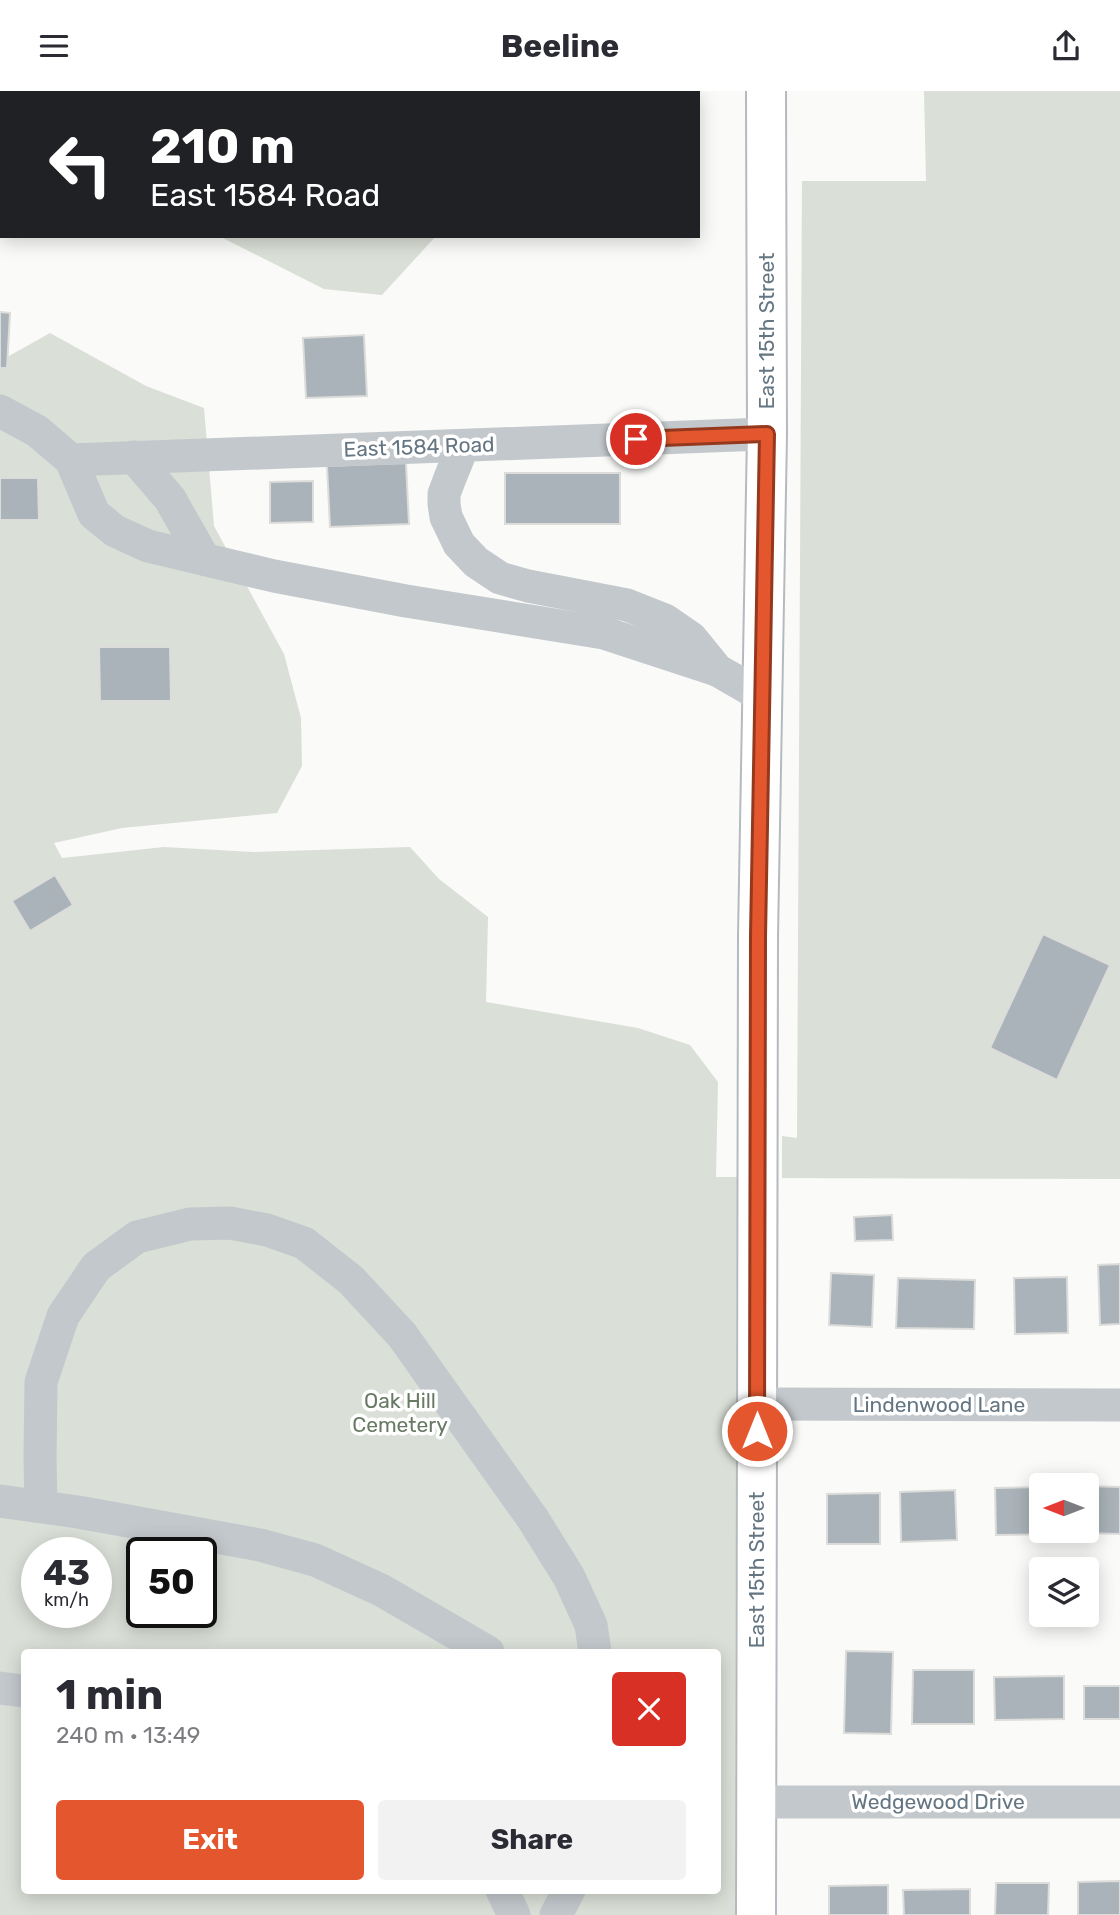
<!DOCTYPE html>
<html lang="en">
<head>
<meta charset="utf-8">
<style>
  body { margin:0; font-family:Rubik,sans-serif; background:#f2f2f3; color:#2b2b33; height:100vh; display:flex; flex-direction:column; font-size:26px; white-space:nowrap }
  * { box-sizing:border-box; margin:0 }
  p { font-size:23px; color:#7c7c81 }
  .icon { flex:none; width:38px; height:38px; fill:none; stroke:currentColor; stroke-width:2; stroke-linecap:round; stroke-linejoin:round }
  .map { position:relative; flex:1; overflow:hidden }
  .side { position:absolute; left:21px; top:1558px; width:700px; height:245px; display:flex; flex-direction:column; background:#fff; border-radius:7px; box-shadow:0 4px 18px #0003 }
  .side>* { flex:none }
  .hud { position:absolute; left:0px; top:0px; width:700px; height:147px; box-shadow:0 4px 18px #0003; background:#202124; color:#fff; overflow:hidden }
  .needle { width:46px; rotate:270deg }
  .fabs { position:absolute; left:1029px; top:1382px; display:grid; gap:14px }
  .fabs a { display:grid; place-items:center; width:70px; height:70px; border-radius:7px; background:#fff; box-shadow:0 4px 18px #0003; font-size:35px }
  .speed { position:absolute; left:21px; top:1446px; display:flex; gap:14px; font-size:35px; font-weight:700; text-align:center }
  .speed>* { display:grid; place-content:center; width:91px; height:91px; border-radius:50%; background:#fff; box-shadow:0 4px 18px #0003; line-height:1 }
  .speed small { font-size:18px; font-weight:400 }
  .speed .limit { border:4px solid #111; border-radius:10px; background:#fff; color:#111 }
  .pin { position:absolute; display:grid; place-items:center; width:60px; height:60px; color:#fff; margin:-30px; border:4px solid #fff; border-radius:50%; box-shadow:0 2px 7px #0007 }
  .me { position:absolute; width:77px; margin:-38px; rotate:0deg; stroke-linejoin:round; filter:drop-shadow(0 0 5px #0008) }
  .turn { display:flex; align-items:center; gap:24px; height:147px; padding:0 35px; font-size:32px }
  .turn .icon { width:91px; height:91px; stroke-width:2.5 }
  .turn b { display:block; font-size:49px; line-height:60px }
  .round { display:grid; place-items:center; flex:none; width:74px; height:74px; border-radius:7px; background:#f2f2f3 }
  .overview { display:flex; align-items:center; justify-content:space-between; height:119px; padding:0 35px }
  h1 { font-size:42px; font-weight:700; line-height:52px }
  .cta { display:flex; gap:14px; margin-top:auto; padding:14px 35px }
  .cta a { flex:1; height:80px; border-radius:7px; background:#e4572e; color:#fff; font-size:28px; font-weight:700; line-height:80px; text-align:center }
  .cta a+a { background:#f2f2f3; color:#2b2b33 }
  header { display:flex; justify-content:space-between; align-items:center; height:91px; padding:0 35px; background:#fff; font-size:32px; font-weight:700 }
  .map>svg:first-child { display:block }
  .green { fill:#dadfd7; fill-rule:evenodd }
  .building { fill:#aab3b9; stroke:#dcdcda; stroke-width:2 }
  .lines { fill:none; stroke-linecap:round; stroke-linejoin:round }
  .major-casing { stroke:#b5babe; stroke-width:42 }
  .minor { stroke:#c3c8cc; stroke-width:33 }
  .major { stroke:#fff; stroke-width:38 }
  .route-casing { stroke:#94391e; stroke-width:18 }
  .route { stroke:#e4572e; stroke-width:12 }
  .labels { text-anchor:middle; stroke-width:7; stroke-linejoin:round; paint-order:stroke }
  .street-label { font-size:21px; fill:#657683; stroke:#fff }
  .park-label { font-size:21px; fill:#687a64; stroke:#fff }
</style>
</head>
<body>
<header><svg class="icon" aria-label="menu" viewBox="0 0 24 24"><path d="M4 6h16M4 12h16M4 18h16"/></svg>Beeline<svg class="icon" aria-label="share" viewBox="0 0 24 24"><path d="M12 15V3M7 8l5-5 5 5M5 13v7h14v-7"/></svg></header>
<div class="map">
<svg width="1120" height="1824" viewBox="0 0 1120 1824">
  <rect width="100%" height="100%" fill="#fafaf8"/>
  <g class="green">
    <path d="M0 0H166V2H2V78H0Z"/>
    <path d="M924 0H1120V1088L782 1087V1045L797 1047 802 90H926Z"/>
    <path d="M219 145H436L382 204 324 198Z"/>
    <path d="M50 242 146 295 204 317 214 435 284 563 301 627 302 675 277 722 122 737 54 752 62 767 164 756 253 761 410 756 439 788 488 826 486 911 638 937 690 954 718 991 716 1086H737L735 1824H0V270ZM37 1461H96V1521H37ZM142 1461H201V1521H142ZM24 1561H718V1799H24Z"/>
  </g>
  <g class="building">
    <path d="M0 221 10 222 7 277H0Z"/>
    <path d="M364 244 367 305 306 307 303 247Z"/>
    <path d="M406 372 409 433 330 436 327 375Z"/>
    <rect x="505" y="382" width="115" height="51"/>
    <path d="M0 387H38L39 429H0Z"/>
    <path d="M313 390V431L270 432V391Z"/>
    <path d="M99 556H170L171 610H100Z"/>
    <path d="M55 784 73 814 30 840 12 810Z"/>
    <path d="M1043 843 1110 874 1057 989 990 957Z"/>
    <path d="M892 1124 893 1149 855 1150 854 1126Z"/>
    <path d="M1120 1173V1233L1100 1234 1098 1174Z"/>
    <path d="M831 1182 874 1184 872 1236 829 1234Z"/>
    <path d="M1067 1186 1068 1242 1015 1243 1014 1187Z"/>
    <path d="M898 1187 975 1189 974 1238 896 1237Z"/>
    <path d="M1087 1395 1120 1396V1443L1081 1442 1087 1440Z"/>
    <path d="M1041 1396V1440H1058V1443L996 1444 995 1397Z"/>
    <path d="M955 1399 957 1449 901 1451 900 1401Z"/>
    <path d="M880 1402V1453H827V1403Z"/>
    <path d="M846 1560 893 1561 891 1643 844 1642Z"/>
    <path d="M913 1579H974V1633H912Z"/>
    <path d="M1064 1585V1628L995 1629 994 1586Z"/>
    <rect x="1084" y="1595" width="36" height="33"/>
    <path d="M1120 1790V1824H1078V1791Z"/>
    <path d="M996 1792H1049L1048 1824H995Z"/>
    <path d="M888 1794V1824H829V1795Z"/>
    <path d="M970 1798V1824H904L903 1799Z"/>
  </g>
  <g class="lines">
    <g class="major-casing">
      <path id="major" d="M756 1824 758 846 767 343 766 0"/>
    </g>
    <g class="minor">
      <path d="M0 320 37 340 71 369 94 423 115 440 148 455 274 485 406 510 604 542 717 579"/>
      <path d="M463 355 450 387 444 403V413L446 426 459 453 476 471 500 487 528 495 627 514 665 529 691 547 717 579 762 605"/>
      <path d="M134 366 170 408 204 468"/>
      <path d="M71 369 767 343"/>
      <path d="M757 1313 1120 1314"/>
      <path d="M0 1410 78 1421 260 1454 315 1469 381 1499 488 1561"/>
      <path d="M41 1415 40 1367 41 1291 63 1225 96 1176 137 1146 190 1133 230 1132 267 1139 304 1152 351 1189 402 1244 533 1428 569 1486 591 1534 595 1561"/>
      <path d="M0 1597 24 1600"/>
      <path d="M756 1711H1120"/>
      <path d="M502 1799 514 1824"/>
      <path d="M556 1824 569 1799"/>
    </g>
    <use href="#major" class="major"/>
  </g>
  <g class="lines">
    <g class="route-casing">
      <path id="route" d="M636 348 767 343 758 846 757 1340"/>
    </g>
    <use href="#route" class="route"/>
  </g>
  <g class="labels">
    <g class="street-label">
      <text transform="translate(767 240) rotate(-90)" y="7">East 15th Street</text>
      <text transform="translate(419 356) rotate(-2)" y="7">East 1584 Road</text>
      <text x="939" y="1321">Lindenwood Lane</text>
      <text transform="translate(757 1479) rotate(-90)" y="7">East 15th Street</text>
      <text x="938" y="1718">Wedgewood Drive</text>
    </g>
    <g class="park-label">
      <text x="400" y="1317">Oak Hill<tspan x="400" dy="24">Cemetery</tspan></text>
    </g>
  </g>
</svg>
<div class="fabs">
<a><svg class="needle" viewBox="-14 -14 28 28"><path d="M0-13l5 13h-10z" fill="#e53935"/><path d="M0 13l5-13h-10z" fill="#7c7c81"/></svg></a>
<a><svg class="icon" aria-label="layers" viewBox="0 0 24 24"><path d="M12 4l9 5-9 5-9-5zM3 14l9 5 9-5"/></svg></a>
</div>
<div class="speed"><div>43<small>km/h</small></div><div class="limit">50</div></div>
<div class="pin" style="left:636px;top:348px;background:#d93025"><svg class="icon" aria-label="arrive" viewBox="0 0 24 24"><path d="M6 21V4h12l-3 4 3 4H6"/></svg></div>
<svg class="me" style="left:757px;top:1340px" viewBox="-20 -20 40 40"><circle r="17" fill="#e4572e" stroke="#fff" stroke-width="3"/><path d="M0-11L8 9 0 5-8 9z" fill="#fff"/></svg>
<div class="hud">
<div class="turn"><svg class="icon" aria-label="left" viewBox="0 0 24 24"><path d="M17 20v-9H6M10 6l-5 5 5 5"/></svg><div><b>210 m</b>East 1584 Road</div></div>
</div>
<section class="side">
<div class="overview"><div><h1>1 min</h1><p>240 m · 13:49</p></div><a class="round" style="background:#d93025;color:#fff"><svg class="icon" aria-label="close" viewBox="0 0 24 24"><path d="M6 6l12 12M18 6L6 18"/></svg></a></div>
<div class="cta"><a>Exit</a><a>Share</a></div>
</section>
</div>
</body>
</html>
